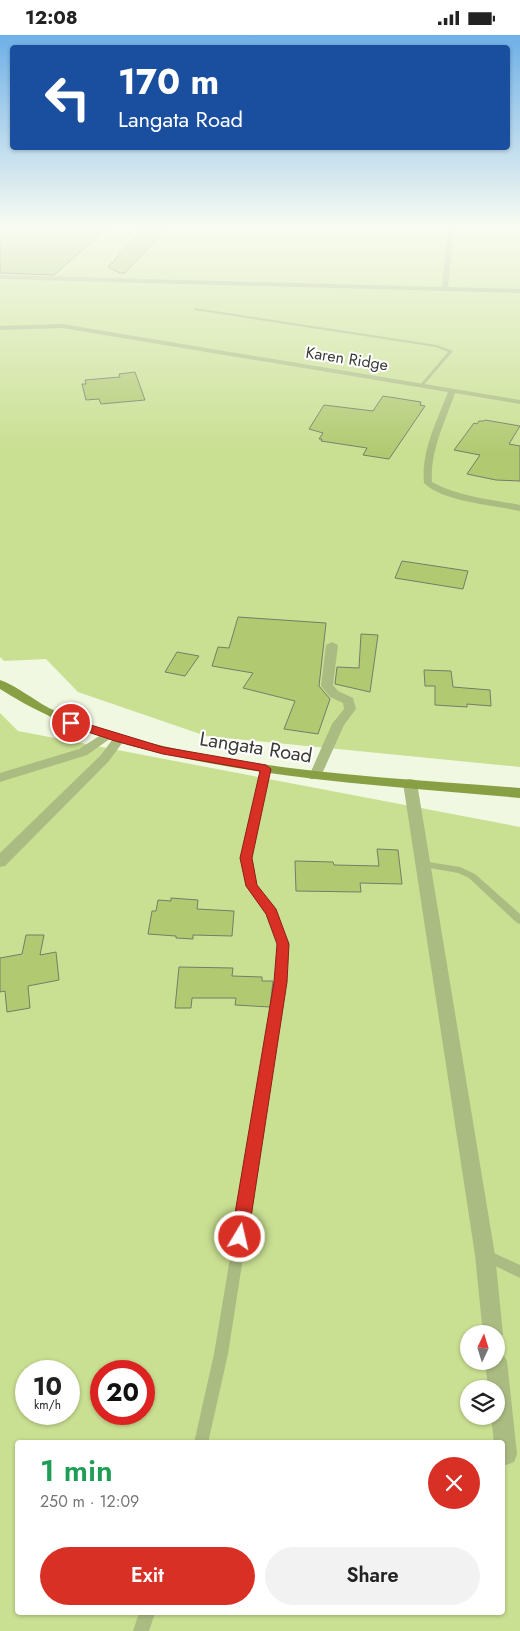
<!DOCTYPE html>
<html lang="en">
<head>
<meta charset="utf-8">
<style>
  body { margin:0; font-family:Jost,sans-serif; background:#f2f2f2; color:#222; height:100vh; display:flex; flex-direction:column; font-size:19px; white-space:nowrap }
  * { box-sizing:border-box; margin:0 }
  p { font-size:16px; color:#767676 }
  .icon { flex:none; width:28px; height:28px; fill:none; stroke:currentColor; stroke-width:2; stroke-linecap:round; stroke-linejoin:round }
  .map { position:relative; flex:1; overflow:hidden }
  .side { position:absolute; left:15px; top:1405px; width:490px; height:175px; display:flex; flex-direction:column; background:#fff; border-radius:5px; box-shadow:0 1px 4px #0004 }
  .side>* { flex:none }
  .hud { position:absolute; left:10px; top:10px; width:500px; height:105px; border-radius:5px; box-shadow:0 1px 4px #0004; background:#1a4fa0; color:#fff; overflow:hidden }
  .needle { width:32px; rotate:4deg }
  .fabs { position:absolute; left:460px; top:1290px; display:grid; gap:10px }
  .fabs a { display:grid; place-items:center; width:45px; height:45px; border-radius:50%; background:#fff; box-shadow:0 1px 4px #0004; font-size:25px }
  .speed { position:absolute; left:15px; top:1325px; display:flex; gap:10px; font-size:25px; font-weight:700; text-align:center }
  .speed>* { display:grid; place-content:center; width:65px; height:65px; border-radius:50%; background:#fff; box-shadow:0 1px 4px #0004; line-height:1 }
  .speed small { font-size:12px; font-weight:400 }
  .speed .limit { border:8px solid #d22; background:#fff; color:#111 }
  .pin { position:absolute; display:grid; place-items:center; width:42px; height:42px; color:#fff; margin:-21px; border:2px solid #fff; border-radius:50%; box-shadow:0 1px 5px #0007 }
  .me { position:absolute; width:55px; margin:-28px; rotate:9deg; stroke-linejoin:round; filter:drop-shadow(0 0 4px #0008) }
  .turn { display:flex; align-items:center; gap:18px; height:105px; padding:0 25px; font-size:22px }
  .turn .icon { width:65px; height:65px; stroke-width:2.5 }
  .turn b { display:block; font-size:35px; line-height:42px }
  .round { display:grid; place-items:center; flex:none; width:52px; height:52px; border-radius:26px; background:#f2f2f2 }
  .summary { display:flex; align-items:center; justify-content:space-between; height:85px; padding:0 25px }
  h1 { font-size:30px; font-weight:600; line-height:38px; color:#1e9e55 }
  .cta { display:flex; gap:10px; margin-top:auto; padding:10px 25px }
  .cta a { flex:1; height:58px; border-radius:30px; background:#d93025; color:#fff; font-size:20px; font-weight:600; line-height:58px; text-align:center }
  .cta a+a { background:#f2f2f2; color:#222 }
  .status { display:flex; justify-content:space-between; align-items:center; height:35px; padding:0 25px; background:#fff; direction:ltr }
  .status svg { height:14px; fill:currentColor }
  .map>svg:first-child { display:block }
  .green { fill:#c9df91; fill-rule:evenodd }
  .building { fill:#b1ca71; stroke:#767c69 }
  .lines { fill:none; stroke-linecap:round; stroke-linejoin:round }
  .service { fill:#abbc82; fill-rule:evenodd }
  .minor { fill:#abbc82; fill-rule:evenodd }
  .secondary { fill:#889f44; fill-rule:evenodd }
  .route { fill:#d93025; stroke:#8d1f18 }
  .labels { text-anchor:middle; stroke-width:4; stroke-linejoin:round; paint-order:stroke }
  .far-street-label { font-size:16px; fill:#393c34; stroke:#fff }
  .street-label { font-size:20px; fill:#393c34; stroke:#fff }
</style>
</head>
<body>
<div class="status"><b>12:08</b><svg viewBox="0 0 49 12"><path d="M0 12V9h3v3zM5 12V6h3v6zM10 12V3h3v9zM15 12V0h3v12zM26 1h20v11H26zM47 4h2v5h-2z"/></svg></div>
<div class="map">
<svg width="520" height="1596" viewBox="0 0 520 1596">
  <rect width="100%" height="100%" fill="#f1f8e2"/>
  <g class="green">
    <path d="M0 193H520V732L206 701 78 657 46 624 4 626 0 622Z"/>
    <path d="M0 678 18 696 520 792V1596H0ZM469 1299H496V1326H469ZM26 1336H69V1379H26ZM101 1336H144V1379H101ZM469 1354H496V1381H469ZM18 1408H502V1578H18Z"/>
  </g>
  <g class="building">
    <path d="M14 193 64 195 66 193 106 194 54 240 0 238V194Z"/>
    <path d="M145 193H164L154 207 125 238H120L108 232Z"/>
    <path d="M135 337 145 365 101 369 99 364 86 365 82 349H86L85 345 120 342 119 339Z"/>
    <path d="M383 361 421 367 420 370 425 371 389 424 363 420 367 413 321 406 322 404H319L323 398 309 394 324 370 373 376Z"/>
    <path d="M485 385 520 391 509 409 520 411V446L496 445 467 439 480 420 454 415 474 388 477 389 479 386H484Z"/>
    <path d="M402 526 468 536 463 554 395 543Z"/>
    <path d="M238 582 326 588 319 651 330 664 318 699 284 694 295 666 243 653 253 638 212 631 218 612 229 613Z"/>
    <path d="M361 599 378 600 370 657 335 649 337 632 359 633Z"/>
    <path d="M177 617 199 621 185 641 165 637Z"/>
    <path d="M424 635 451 636 453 652 490 655 491 671 467 669V672L435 670V651H425Z"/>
    <path d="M377 814 398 815 402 849 360 848 361 857 296 856 295 826 333 827 334 830 379 831Z"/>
    <path d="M171 863 198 865 197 874 234 876 232 901 193 900V904L176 903V901L148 899 152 876H156L158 865 171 866Z"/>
    <path d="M26 900H44L40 920 56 917 59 945 28 951 30 973 7 977 5 956 0 957V923L22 919Z"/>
    <path d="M179 932 233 933 232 941 262 942V946H273L270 972 235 970 236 963H192L191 973H175Z"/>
  </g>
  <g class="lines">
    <g class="service">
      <path d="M112 193H116L113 195Z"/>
      <path d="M195 273 437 310 453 316 422 352 420 351V350L448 317 436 312 194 275Z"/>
      <path d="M265 731 269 734 250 823 255 850 275 875 288 909 286 947 228 1319 208 1408H194L214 1319 276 947 278 909 268 879 246 851 242 823 261 734Z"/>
      <path d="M422 826 460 832 475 839 520 879V889L517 888 469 843 458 838 419 831 417 829 419 827Z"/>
      <path d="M485 1214 520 1230V1243L481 1224 479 1220 481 1216Z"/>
      <path d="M139 1578H155L149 1596H133Z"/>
    </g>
    <g class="minor">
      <path d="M448 193H454L448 252 520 254V258L0 244V240L442 252Z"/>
      <path d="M62 289 520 365V369L455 358C445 387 430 416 432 447 459 462 490 464 520 470V476C494 470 443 467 424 448 421 416 437 386 448 357L62 293 0 295V291Z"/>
      <path d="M332 607 338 610 333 650 338 656 353 663 356 674 344 690 321 741 320 744H310L309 741 332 689 344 674 343 668 330 662 321 651 326 610Z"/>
      <path d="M107 696 113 700 111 703 87 720 0 747V738L79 714Z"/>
      <path d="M119 700 125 704 109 726 5 831 0 832V818L101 720 115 701Z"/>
      <path d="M410 744 415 745 417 748 495 1220 503 1299 500 1306 496 1308V1299H483L475 1220 403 748 405 745Z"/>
      <path d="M496 1316 503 1319 507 1326 517 1419 514 1427 506 1430 502 1429V1408H494L491 1381H496V1354H488L485 1326H496Z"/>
    </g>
    <path class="secondary" d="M0 645C13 649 36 666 49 673 75 686 103 695 131 703 257 737 390 743 520 753V763C423 754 326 748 231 732 149 718 70 699 0 654Z"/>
  </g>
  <linearGradient id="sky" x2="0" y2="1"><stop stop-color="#6eb0e7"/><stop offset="0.46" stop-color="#f9fcf2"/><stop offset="1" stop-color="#f9fcf2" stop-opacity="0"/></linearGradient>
  <rect width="520" height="417" fill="url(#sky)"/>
  <path class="route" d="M71 684 163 712 266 730 271 734 252 823 257 850 276 874 289 909 287 947 248 1202 245 1208 240 1210 234 1208 231 1202 274 947 277 909 266 879 246 851 240 823 260 736 163 719 115 706 67 690V685Z"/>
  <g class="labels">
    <g class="far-street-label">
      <text transform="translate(347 323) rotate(9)" y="6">Karen Ridge</text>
    </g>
    <g class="street-label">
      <text transform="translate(256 712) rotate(9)" y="7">Langata Road</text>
    </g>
  </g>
</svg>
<div class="fabs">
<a><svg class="needle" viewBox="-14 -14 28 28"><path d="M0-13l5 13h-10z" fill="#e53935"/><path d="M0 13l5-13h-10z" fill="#767676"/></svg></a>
<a><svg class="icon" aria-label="layers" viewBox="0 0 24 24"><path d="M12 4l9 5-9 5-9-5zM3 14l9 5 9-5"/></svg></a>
</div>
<div class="speed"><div>10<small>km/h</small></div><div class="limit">20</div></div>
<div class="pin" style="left:71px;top:688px;background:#d93025"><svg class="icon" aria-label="arrive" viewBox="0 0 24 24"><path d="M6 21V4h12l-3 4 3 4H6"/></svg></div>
<svg class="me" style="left:240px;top:1202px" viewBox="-20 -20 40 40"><circle r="17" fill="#d93025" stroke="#fff" stroke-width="3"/><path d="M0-11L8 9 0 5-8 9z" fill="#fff"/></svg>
<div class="hud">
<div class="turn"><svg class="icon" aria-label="left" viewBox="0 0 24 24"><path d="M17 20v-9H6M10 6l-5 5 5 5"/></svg><div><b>170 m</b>Langata Road</div></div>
</div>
<section class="side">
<div class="summary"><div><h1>1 min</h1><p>250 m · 12:09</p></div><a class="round" style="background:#d93025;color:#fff"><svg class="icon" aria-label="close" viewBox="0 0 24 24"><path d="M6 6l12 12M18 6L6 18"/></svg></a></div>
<div class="cta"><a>Exit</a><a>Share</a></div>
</section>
</div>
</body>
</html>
